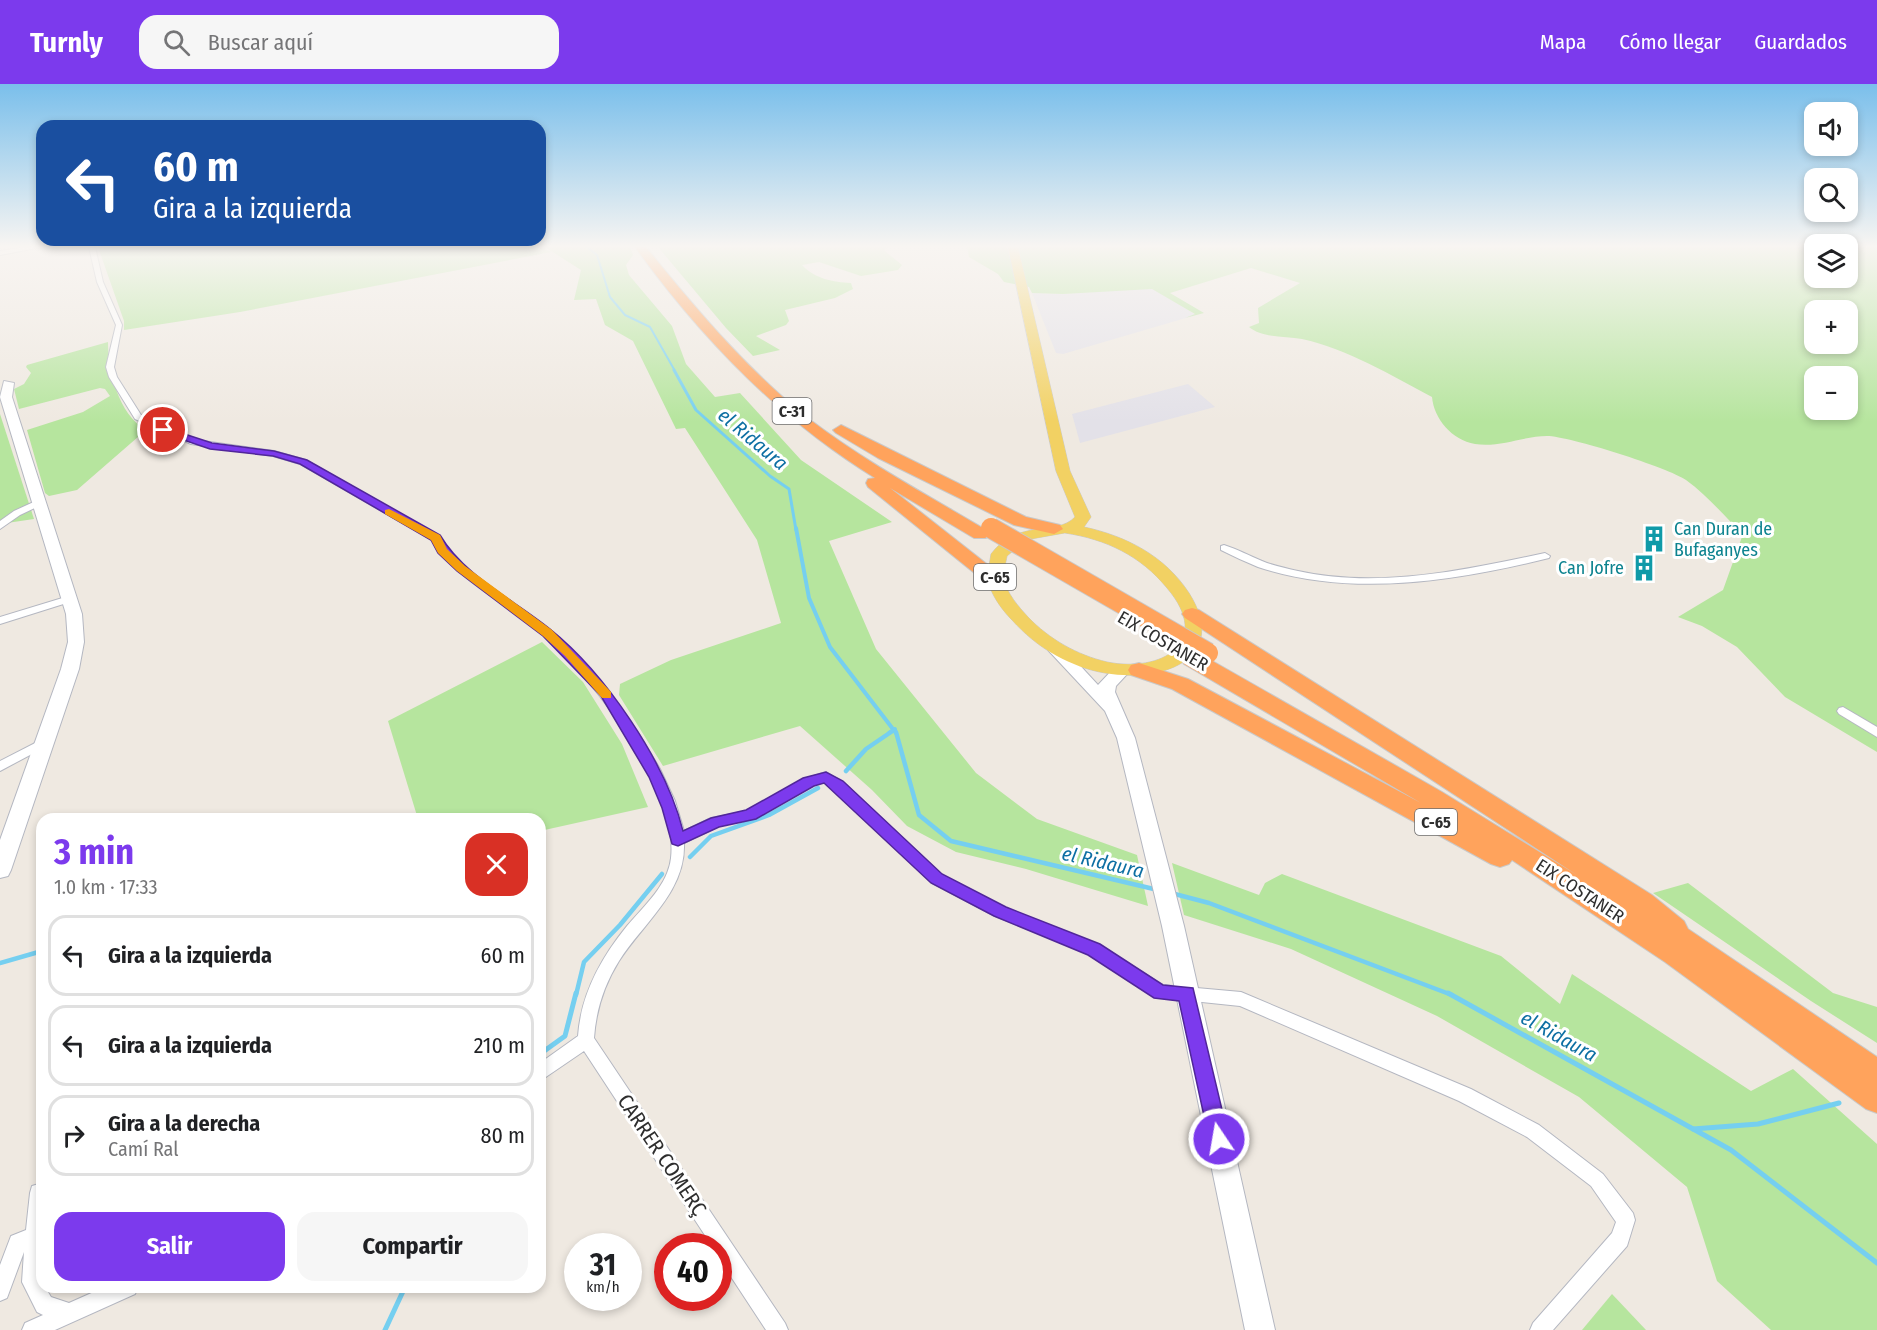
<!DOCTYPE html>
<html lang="es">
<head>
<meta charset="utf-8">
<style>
  body { margin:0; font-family:"Fira Sans Condensed",sans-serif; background:#f6f6f6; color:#202124; height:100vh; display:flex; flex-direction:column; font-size:22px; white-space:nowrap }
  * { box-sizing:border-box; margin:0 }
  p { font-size:20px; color:#757577 }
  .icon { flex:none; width:33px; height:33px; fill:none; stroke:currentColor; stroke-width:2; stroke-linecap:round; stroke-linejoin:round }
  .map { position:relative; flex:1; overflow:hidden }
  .side { position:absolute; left:36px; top:729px; width:510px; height:480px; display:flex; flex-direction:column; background:#fff; border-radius:18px; box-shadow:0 3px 9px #0003 }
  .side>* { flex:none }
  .guide { position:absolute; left:36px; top:36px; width:510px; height:126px; border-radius:18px; box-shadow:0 3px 9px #0003; background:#1a4fa0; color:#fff; overflow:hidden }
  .controls { position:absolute; left:1804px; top:18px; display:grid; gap:12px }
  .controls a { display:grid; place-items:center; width:54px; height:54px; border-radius:12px; background:#fff; box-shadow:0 3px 9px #0003; font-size:30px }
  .speed { position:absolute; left:564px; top:1149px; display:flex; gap:12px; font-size:30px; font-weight:700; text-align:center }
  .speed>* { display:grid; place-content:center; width:78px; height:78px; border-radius:50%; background:#fff; box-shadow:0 3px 9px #0003; line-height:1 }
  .speed small { font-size:15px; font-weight:400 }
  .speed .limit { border:9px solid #d22; background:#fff; color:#111 }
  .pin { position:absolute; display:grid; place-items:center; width:51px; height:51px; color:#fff; margin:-26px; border:3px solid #fff; border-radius:50%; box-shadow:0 2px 6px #0007 }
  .me { position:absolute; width:66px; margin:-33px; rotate:348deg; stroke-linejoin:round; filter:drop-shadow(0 0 4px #0008) }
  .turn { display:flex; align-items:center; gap:21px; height:126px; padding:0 18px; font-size:27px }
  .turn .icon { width:78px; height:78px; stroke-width:2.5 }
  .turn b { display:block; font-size:42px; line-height:51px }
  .round { display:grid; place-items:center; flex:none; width:63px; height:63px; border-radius:18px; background:#f6f6f6 }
  .head { display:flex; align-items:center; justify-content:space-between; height:102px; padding:0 18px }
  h1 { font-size:36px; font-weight:700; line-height:45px; color:#7c3aed }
  .cta { display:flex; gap:12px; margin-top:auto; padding:12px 18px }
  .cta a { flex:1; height:69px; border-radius:18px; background:#7c3aed; color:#fff; font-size:24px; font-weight:700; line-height:69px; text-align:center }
  .cta a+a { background:#f6f6f6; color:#202124 }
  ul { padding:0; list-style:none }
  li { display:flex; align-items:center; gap:18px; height:81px; margin:0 12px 9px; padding:0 6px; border:3px solid #e0e0e0; border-radius:18px }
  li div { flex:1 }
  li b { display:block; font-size:22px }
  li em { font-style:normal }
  header { display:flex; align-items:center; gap:36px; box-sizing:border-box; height:84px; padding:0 30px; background:#7c3aed; color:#fff }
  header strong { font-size:28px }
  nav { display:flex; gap:33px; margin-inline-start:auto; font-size:21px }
  .search { width:420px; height:54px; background:#f6f6f6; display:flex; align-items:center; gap:15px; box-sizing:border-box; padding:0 21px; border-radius:18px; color:#757577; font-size:22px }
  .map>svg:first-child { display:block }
  .industrial { fill:#e3e1e8 }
  .green { fill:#b6e59e; fill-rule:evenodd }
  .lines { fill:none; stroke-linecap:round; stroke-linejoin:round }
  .stream-far4 { stroke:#75cff0; stroke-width:2 }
  .stream-far3 { stroke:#75cff0; stroke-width:3 }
  .stream-far2 { stroke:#75cff0; stroke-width:4 }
  .stream-far1 { stroke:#75cff0; stroke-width:4.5 }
  .stream { stroke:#75cff0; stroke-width:5 }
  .street-casing { stroke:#b4b7c1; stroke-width:2 }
  .secondary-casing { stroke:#b4b7c1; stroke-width:2 }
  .primary-casing { stroke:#c9c9c9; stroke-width:1 }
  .highway-casing { stroke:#c9c9c9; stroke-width:2 }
  .street { fill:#fff; fill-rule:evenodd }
  .secondary { fill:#fff; fill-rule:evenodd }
  .primary { fill:#f2d163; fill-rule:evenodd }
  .highway { fill:#ffa35c; fill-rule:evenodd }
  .highway-bridge-far1-casing { stroke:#c9c9c9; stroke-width:16; stroke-linecap:butt }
  .highway-bridge-casing { stroke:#c9c9c9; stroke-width:22; stroke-linecap:butt }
  .highway-bridge-far1 { stroke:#ffa35c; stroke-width:16 }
  .highway-bridge { stroke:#ffa35c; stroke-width:20 }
  .route { fill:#7c3aed; stroke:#51269a; stroke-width:1.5 }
  .slow { fill:#f59e0b }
  .labels { text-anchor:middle; stroke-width:6; stroke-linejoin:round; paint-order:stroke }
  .shield { fill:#fff; stroke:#6d6d6d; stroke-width:1.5 }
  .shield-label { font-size:16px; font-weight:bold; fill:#2e2e2e }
  .culture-label { font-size:18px; fill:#0d838f; stroke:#fff; text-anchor:start }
  .street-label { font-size:18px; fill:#2e2e2e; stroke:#fff }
  .water-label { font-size:20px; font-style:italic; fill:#0d6fa3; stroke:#fff }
  .near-street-label { font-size:21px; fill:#2e2e2e; stroke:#fff }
</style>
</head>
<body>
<header>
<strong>Turnly</strong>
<div class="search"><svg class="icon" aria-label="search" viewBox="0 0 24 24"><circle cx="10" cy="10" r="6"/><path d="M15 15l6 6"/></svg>Buscar aquí</div>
<nav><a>Mapa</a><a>Cómo llegar</a><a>Guardados</a></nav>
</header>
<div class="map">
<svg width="1877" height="1246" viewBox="0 0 1877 1246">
  <rect width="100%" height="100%" fill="#efe9e1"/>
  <g class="industrial">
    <path d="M1145 204 1156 206 1196 231 1063 270 1056 269 1032 209 1063 210Z"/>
    <path d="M1188 300 1215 323 1080 359 1072 330Z"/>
  </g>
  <g class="green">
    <path d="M98 163H541L551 168 240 228 124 246V237Z"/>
    <path d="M545 163H630L633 171 626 181 629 191 672 242 686 280 715 313 740 309 801 376 892 438 829 457 876 565 976 689 1037 735 1137 771 1148 822 1026 785 956 768 907 742 872 706 800 642 663 682 619 611 620 600 671 576 781 539 757 456 685 344 676 345 633 257 605 241 596 215 574 216 581 186Z"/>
    <path d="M658 163H889L884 166 886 168 902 181 898 186 861 192 819 178 802 181C815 195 833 198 851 199L853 205 835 214 785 226 789 237 786 241 756 252 780 266 753 272 726 244Z"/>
    <path d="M967 163H1815V194H1848V163H1877V668L1785 613 1737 563 1702 542 1678 533 1723 506 1743 450C1724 432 1707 411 1686 396 1669 384 1569 352 1547 352 1524 352 1499 364 1475 360 1452 356 1434 335 1432 313 1390 291 1348 265 1302 255 1285 252 1262 254 1249 243L1259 239 1258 224 1300 199 1251 184 1170 209 1204 229 1185 234 1195 230 1152 205 1063 210 1032 209 1029 203 1004 198 998 190 969 173ZM1815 226H1848V260H1815ZM1815 292H1848V326H1815Z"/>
    <path d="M108 258C108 286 118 330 146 346L77 406 49 412 45 409 27 346 83 328 110 312 105 305 100 304 19 325 14 305 24 300 31 289 26 283 27 281Z"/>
    <path d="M0 330 34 435 0 440Z"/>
    <path d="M542 558 583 598 622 660 648 723 540 747V735H418L388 637Z"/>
    <path d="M1172 779 1259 811 1265 799 1282 790 1501 872 1560 920 1572 890 1751 1007 1793 985 1877 1060V1246H1771L1717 1197 1687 1103 1579 1013 1437 932 1291 865 1184 831Z"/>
    <path d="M1688 799 1833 909 1877 923V959L1811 917 1653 809Z"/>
    <path d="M1612 1210 1646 1246H1582Z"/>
  </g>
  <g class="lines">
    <path class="stream-far4" d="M587 163 597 171 610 213 625 231 650 243 675 287"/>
    <path class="stream-far3" d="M674 286 696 326 770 392 789 405 796 446"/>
    <g class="stream-far2">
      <path d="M796 444 809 514 830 563 896 649"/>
      <path d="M889 649 895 645"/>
    </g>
    <g class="stream-far1">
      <path d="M896 648 919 731 951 757 1158 806"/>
      <path d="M846 687 866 665 891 648"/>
      <path d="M690 773 711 752 769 731 818 704"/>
      <path d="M1171 809 1209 819 1452 911"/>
      <path d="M0 879 42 867"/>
      <path d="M576 911 584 878 620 841 662 790"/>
    </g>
    <g class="stream">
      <path d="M1448 909 1731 1066 1877 1179"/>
      <path d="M540 970 565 952 576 909"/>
      <path d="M1693 1045 1758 1040 1839 1019"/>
      <path d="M385 1246 405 1203"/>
    </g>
    <g class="street-casing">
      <g id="street">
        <path d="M26 163H42L0 171V167Z"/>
        <path d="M89 163H95L103 198 122 241 114 283 117 293 141 331 196 356 274 367 306 376 439 452 460 479 491 503 553 548 594 590 639 650 660 685 675 717 684 747 711 734 747 727 804 695 826 688 843 698 942 791 1005 824 1099 861 1163 901 1241 908 1471 1005 1539 1041 1603 1090 1633 1129 1635 1136 1627 1162 1553 1246H1530L1533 1239 1612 1149 1616 1138 1591 1102 1527 1053 1459 1017 1240 922 1154 913 1089 869 995 832 932 799 833 704 824 698 814 701 755 734 719 742 684 759C686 808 643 839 619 877 604 901 596 926 594 954L785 1239 788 1246H766L718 1173V1162H712L584 967 540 997V979L578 952C581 910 601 874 627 842 644 822 668 801 671 774 679 706 594 596 546 553 508 519 460 500 432 456L300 380 273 372 191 360 135 335 109 293 106 283 116 241 97 198Z"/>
        <path d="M38 416 41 417V421L20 431 0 445V437L14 427Z"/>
        <path d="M1224 461C1237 465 1250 472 1262 477 1274 482 1286 484 1298 487 1377 505 1467 486 1545 469L1550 472 1549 474C1455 497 1352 514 1258 483 1246 478 1233 472 1221 466V462Z"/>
        <path d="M69 512 74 515 73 517 0 540V533Z"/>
        <path d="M1843 623 1877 643V653L1839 630 1837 627 1839 624Z"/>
        <path d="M43 655 47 656 49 659 47 662 0 687V677Z"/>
        <path d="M42 1099V1203H45L51 1213 69 1219 105 1203H138L135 1210 55 1246H22L25 1239 43 1231 37 1228 22 1198 24 1168 7 1214 0 1217V1181L11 1152 26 1146 30 1109 32 1102Z"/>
      </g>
    </g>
    <g class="secondary-casing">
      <g id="secondary">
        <path d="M4 297 14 299 12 313 82 530 84 558 79 585 11 786 8 792 0 794V756L61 585 68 558 66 530 0 313Z"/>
        <path d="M1056 561 1062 562 1098 601 1115 583 1121 582 1130 587 1116 602 1115 608 1135 654 1184 842 1275 1246H1245L1162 842 1117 654 1105 627 1048 566Z"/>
      </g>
    </g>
    <g class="primary-casing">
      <path id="primary" d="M1008 163H1018L1070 387 1091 433 1084 443C1126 452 1165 472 1189 509 1231 576 1160 599 1105 589 1069 583 1036 563 1012 536 1002 526 988 507 988 493 988 485 990 477 991 470 1018 434 1056 453 1075 433L1056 387ZM1065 449C1106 455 1141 472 1167 504 1214 559 1161 589 1107 578 1077 571 1049 555 1028 533 1019 523 1006 509 1004 494 1003 488 1006 478 1007 472L1026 456Z"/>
    </g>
    <g class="highway-casing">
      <g id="highway">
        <path d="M635 163H646C695 224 747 286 809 335 864 377 927 411 986 446L989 450 986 454H974L890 404 1002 492 1005 496 1002 500H988L868 403 866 399 868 395 875 394C779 335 701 254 635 163Z"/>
        <path d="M841 341 1026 433 1060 441 1063 445 1054 450 1014 441 878 374 836 349 833 346Z"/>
        <path d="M1192 524 1199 526 1652 811 1684 837 1688 845 1877 973V1029L1866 1025 1665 878 1512 776 1509 780 1500 783 1491 780 1172 605 1131 591 1128 586 1131 581 1139 579 1188 595 1421 719 1184 580 1181 575 1184 570H1200L1442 708 1577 791 1185 534 1182 530 1185 526Z"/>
      </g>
    </g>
    <use href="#street" class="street"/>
    <use href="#secondary" class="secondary"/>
    <use href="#primary" class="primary"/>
    <use href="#highway" class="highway"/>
    <g class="highway-bridge-far1-casing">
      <path id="highway-bridge-far1" d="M990 444 993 446"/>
    </g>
    <g class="highway-bridge-casing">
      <path id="highway-bridge" d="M991 444 1208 569"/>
    </g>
    <use href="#highway-bridge-far1" class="highway-bridge-far1"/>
    <use href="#highway-bridge" class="highway-bridge"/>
  </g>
  <linearGradient id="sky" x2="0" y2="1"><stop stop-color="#7abfeb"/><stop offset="0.48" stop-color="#f8f5f2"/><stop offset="1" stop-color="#f8f5f2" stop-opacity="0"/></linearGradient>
  <rect width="1877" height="338" fill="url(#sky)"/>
  <path class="route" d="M163 343 212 359 274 367 307 376 440 451C464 492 513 515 550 545 605 589 666 678 683 747L711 734 746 726 803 694 826 688 843 697 942 790 1006 823 1100 860 1163 901 1193 904 1229 1055 1226 1062 1219 1065 1212 1062 1209 1055 1179 917 1154 914 1088 871 994 832 931 799 824 699 814 702 756 735 719 743 678 762 672 760 662 724 649 693 601 612 543 552 457 487 438 469 431 456 300 380 273 372 210 365 160 348V344Z"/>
  <path class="slow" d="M389 425 440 451 447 465 465 482 552 546 611 608V614H602L565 572 543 552 457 487 438 469 431 456 385 430V426Z"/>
  <defs>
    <g id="building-bare" transform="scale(2.07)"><path d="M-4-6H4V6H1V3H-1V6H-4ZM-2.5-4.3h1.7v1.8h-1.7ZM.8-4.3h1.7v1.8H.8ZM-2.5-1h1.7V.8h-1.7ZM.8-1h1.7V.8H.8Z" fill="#0f9aa8" stroke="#fff" stroke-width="2.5" paint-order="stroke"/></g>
  </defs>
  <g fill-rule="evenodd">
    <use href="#building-bare" x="1654" y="455"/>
    <use href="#building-bare" x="1644" y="484"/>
  </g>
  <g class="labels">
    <g class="shield">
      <rect x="772.5" y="314" width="39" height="26" rx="4.5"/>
      <rect x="974" y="480" width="42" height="26" rx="4.5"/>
      <rect x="1415" y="725" width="42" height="26" rx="4.5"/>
    </g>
    <g class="shield-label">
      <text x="792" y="333">C-31</text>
      <text x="995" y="499">C-65</text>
      <text x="1436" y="744">C-65</text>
    </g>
    <g class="culture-label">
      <text x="1674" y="451">Can Duran de<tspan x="1674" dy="21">Bufaganyes</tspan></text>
      <text x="1624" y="490" text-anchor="end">Can Jofre</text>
    </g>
    <g class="street-label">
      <text transform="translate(1163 557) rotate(30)" y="6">EIX COSTANER</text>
      <text transform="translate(1580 807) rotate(33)" y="6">EIX COSTANER</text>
    </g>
    <g class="water-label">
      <text transform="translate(753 355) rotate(40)" y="7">el Ridaura</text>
      <text transform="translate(1103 778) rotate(13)" y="7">el Ridaura</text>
      <text transform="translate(1559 952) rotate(29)" y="7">el Ridaura</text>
    </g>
    <g class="near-street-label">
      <text transform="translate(662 1071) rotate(56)" y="7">CARRER COMERÇ</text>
    </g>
  </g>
</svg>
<div class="controls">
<a><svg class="icon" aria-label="sound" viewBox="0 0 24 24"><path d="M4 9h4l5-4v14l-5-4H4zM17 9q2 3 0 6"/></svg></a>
<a><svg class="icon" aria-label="search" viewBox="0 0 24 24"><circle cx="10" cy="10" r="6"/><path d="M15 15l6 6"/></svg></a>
<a><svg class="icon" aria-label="layers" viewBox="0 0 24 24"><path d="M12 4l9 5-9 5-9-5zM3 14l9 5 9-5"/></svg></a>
<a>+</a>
<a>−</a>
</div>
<div class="speed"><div>31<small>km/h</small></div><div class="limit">40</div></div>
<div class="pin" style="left:163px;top:346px;background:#d93025"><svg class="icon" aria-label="arrive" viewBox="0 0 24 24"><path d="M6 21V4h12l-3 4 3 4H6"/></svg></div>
<svg class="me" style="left:1219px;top:1055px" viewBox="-20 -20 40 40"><circle r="17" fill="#7c3aed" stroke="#fff" stroke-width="3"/><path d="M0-11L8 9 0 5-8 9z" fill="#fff"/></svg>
<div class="guide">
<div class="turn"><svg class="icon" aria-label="left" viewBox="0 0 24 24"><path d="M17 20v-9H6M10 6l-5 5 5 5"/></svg><div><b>60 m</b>Gira a la izquierda</div></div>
</div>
<section class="side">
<div class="head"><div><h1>3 min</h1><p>1.0 km · 17:33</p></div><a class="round" style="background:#d93025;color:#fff"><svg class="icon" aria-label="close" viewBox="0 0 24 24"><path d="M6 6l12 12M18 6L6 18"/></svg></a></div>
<ul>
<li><svg class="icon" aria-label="left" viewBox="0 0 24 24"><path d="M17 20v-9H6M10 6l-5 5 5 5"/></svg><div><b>Gira a la izquierda</b></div><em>60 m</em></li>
<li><svg class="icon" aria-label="left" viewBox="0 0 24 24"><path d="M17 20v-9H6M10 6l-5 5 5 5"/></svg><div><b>Gira a la izquierda</b></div><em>210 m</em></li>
<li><svg class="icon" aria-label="right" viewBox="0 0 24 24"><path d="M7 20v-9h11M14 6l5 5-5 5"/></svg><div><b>Gira a la derecha</b><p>Camí Ral</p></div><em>80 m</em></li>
</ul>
<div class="cta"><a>Salir</a><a>Compartir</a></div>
</section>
</div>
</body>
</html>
